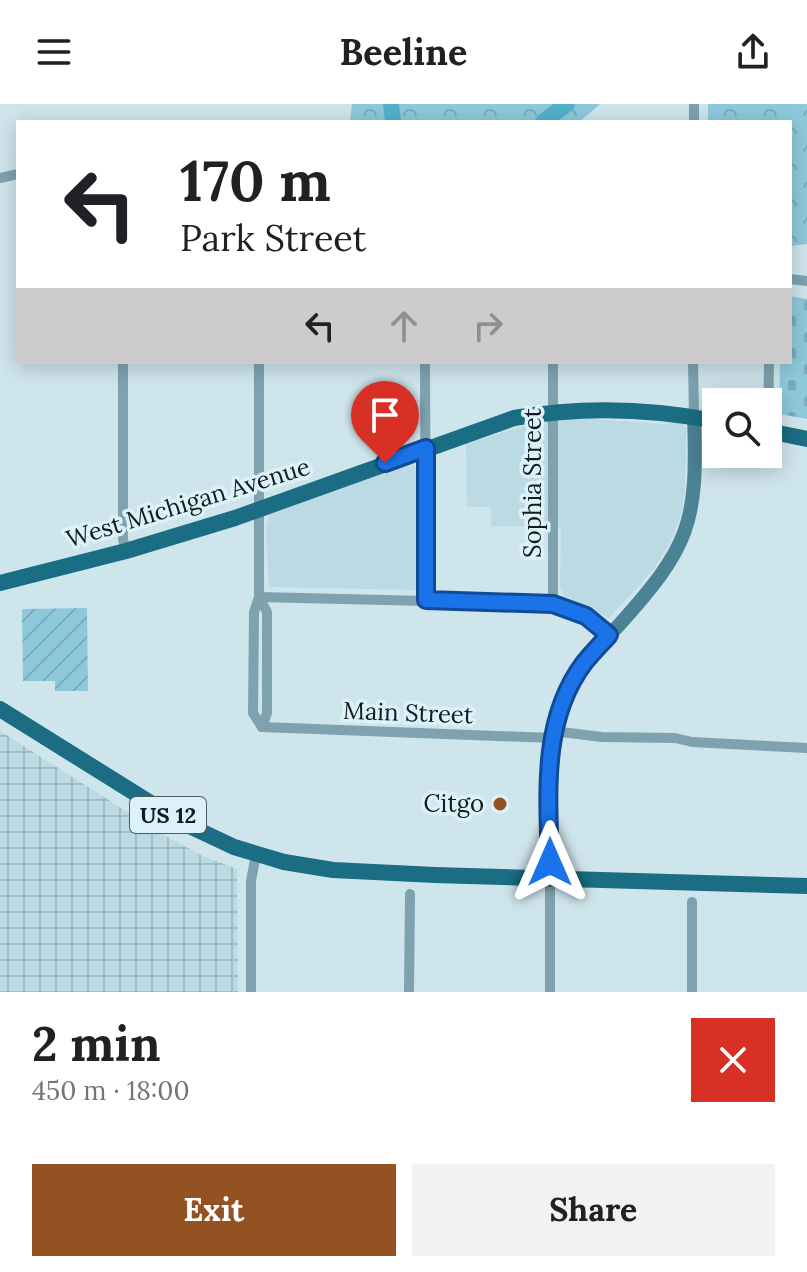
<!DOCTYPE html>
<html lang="en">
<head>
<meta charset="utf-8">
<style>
  body { margin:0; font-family:Lora,serif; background:#f2f2f2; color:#202124; height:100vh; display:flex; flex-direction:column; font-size:30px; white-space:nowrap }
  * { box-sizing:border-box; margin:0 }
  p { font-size:26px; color:#757577 }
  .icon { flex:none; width:44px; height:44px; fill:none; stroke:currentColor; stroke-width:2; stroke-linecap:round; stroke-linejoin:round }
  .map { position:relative; height:888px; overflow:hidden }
  .sheet { display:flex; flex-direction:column; background:#fff; flex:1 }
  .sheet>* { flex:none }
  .banner { position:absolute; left:16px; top:16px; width:776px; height:244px; border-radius:0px; box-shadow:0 4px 20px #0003; background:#fff; color:#202124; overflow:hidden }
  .controls { position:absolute; left:702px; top:284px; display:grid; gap:16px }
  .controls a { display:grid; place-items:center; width:80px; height:80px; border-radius:0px; background:#fff; box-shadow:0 4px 20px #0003; font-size:40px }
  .pin { position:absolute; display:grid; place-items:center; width:68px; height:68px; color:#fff; margin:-82px -34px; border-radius:50% 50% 50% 0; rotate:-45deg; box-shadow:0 0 8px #0007 }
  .pin .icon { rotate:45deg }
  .me { position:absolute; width:88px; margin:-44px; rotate:0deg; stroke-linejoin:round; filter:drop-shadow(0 0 6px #0008) }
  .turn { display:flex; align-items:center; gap:28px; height:168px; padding:0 32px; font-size:36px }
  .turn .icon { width:104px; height:104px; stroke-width:2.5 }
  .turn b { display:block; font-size:56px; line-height:68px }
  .lanes { display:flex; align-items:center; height:76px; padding:0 32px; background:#0003; justify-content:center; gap:40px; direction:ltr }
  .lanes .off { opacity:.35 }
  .round { display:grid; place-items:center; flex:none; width:84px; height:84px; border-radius:0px; background:#f2f2f2 }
  .summary { display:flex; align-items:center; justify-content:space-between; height:136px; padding:0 32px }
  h1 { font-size:48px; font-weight:800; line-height:60px }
  .button { display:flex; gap:16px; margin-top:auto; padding:16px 32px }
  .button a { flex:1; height:92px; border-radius:0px; background:#945121; color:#fff; font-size:32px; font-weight:800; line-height:92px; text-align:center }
  .button a+a { background:#f2f2f2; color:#202124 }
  header { display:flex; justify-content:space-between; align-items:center; height:104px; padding:0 32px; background:#fff; font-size:36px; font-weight:800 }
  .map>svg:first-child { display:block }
  .built { fill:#bcdae4 }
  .industrial { fill:url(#industrial-grid) }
  .cemetery { fill:url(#cemetery-stones) }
  .park { fill:url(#park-crowns) }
  .garden { fill:url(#garden-furrows) }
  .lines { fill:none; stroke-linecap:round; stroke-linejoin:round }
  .river { stroke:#53b1cb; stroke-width:16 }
  .street { stroke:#7ea2ae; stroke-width:10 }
  .secondary { stroke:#4a8394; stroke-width:14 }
  .primary { stroke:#1a6d82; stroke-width:16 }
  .route-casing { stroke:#114b97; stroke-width:20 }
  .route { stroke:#1a73e8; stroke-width:14 }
  .poi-dot { fill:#945121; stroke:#dcf2fa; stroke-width:3 }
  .labels { text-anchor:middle; stroke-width:7; stroke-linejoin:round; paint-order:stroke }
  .shield { fill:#dcf2fa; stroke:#4f5c5f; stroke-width:2 }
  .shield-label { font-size:22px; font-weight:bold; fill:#131b1d }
  .street-label { font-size:24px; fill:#131b1d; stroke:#dcf2fa }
  .poi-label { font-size:24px; fill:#131b1d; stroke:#dcf2fa; text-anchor:end }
</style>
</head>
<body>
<header><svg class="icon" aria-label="menu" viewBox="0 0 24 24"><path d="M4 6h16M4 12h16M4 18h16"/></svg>Beeline<svg class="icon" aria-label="share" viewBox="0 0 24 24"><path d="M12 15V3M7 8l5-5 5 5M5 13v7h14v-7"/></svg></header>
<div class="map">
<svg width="807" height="888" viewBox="0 0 807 888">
  <defs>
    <pattern id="industrial-grid" width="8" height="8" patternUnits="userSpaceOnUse" patternTransform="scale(2)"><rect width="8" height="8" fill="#bcdae4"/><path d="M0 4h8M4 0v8" fill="none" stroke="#a1bac3"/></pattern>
    <pattern id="cemetery-stones" width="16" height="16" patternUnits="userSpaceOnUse" patternTransform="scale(2)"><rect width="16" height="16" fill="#8ec9db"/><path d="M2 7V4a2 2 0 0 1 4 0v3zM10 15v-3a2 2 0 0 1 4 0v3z" fill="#7aacbc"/></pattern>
    <pattern id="park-crowns" width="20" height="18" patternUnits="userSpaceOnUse" patternTransform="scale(2)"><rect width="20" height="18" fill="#8ec9db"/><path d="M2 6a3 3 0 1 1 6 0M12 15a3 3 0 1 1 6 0" fill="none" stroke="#7aacbc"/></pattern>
    <pattern id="garden-furrows" width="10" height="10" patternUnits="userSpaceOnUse" patternTransform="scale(2)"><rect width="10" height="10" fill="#8ec9db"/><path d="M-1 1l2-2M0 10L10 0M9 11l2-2" fill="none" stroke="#7aacbc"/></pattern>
  </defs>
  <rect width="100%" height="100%" fill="#cfe5ec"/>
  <g class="built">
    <path d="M567 313 665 320 676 318 683 319 686 325 685 388 680 415 670 439 653 466 609 514 563 491 560 481 561 423 491 422V403H467L466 340 527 321 533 317Z"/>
    <path d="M411 359 421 366 422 463 421 480 417 486 269 483 266 424 270 409Z"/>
  </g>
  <path class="industrial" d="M0 627 162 730 203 752 237 765 238 888H0Z"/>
  <path class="cemetery" d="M790 192 807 195V315L779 310 780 258H790Z"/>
  <g class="park">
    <path d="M352 0H600L579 18H350Z"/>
    <path d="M708 0H807V140L790 142V18H708Z"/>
  </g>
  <path class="garden" d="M87 504 88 587H55V577H23L22 505Z"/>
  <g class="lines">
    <g class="river">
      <path d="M391 0 393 18"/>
      <path d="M543 18 567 0"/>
    </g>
    <g class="street">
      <path d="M694 18V0"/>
      <path d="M0 74 18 70"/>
      <path d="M790 175 807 177"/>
      <path d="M123 258V435L126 447"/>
      <path d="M259 258V493L254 508 253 609 262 623"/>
      <path d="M425 258 426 496"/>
      <path d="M693 258 694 313"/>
      <path d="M768 327 769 258"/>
      <path d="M259 493 553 500 586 512 609 531"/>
      <path d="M259 493 267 508V609L262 623"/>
      <path d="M553 500V258"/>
      <path d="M262 623 552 634"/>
      <path d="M553 627 602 633 675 634 692 638 807 644"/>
      <path d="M550 775V888"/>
      <path d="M251 888V777L256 750"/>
      <path d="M409 888 410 790"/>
      <path d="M692 888V798"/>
    </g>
    <path class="secondary" d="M550 775C549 717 540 649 564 594 577 565 598 544 619 521 690 442 698 419 694 313"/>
    <g class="primary">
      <path d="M768 327 807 335"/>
      <path d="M0 479 126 447 235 414 514 314C582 302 648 304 716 317"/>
      <path d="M0 605 181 718 234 743 284 758 333 766 435 771 807 782"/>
    </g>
  </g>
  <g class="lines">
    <g class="route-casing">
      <path id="route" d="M385 359 426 344V496L553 500 586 512 609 531C601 540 592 549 584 559 541 616 548 691 550 758"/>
    </g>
    <use href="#route" class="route"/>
  </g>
  <circle class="poi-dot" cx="500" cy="700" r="8"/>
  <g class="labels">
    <rect class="shield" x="130" y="693" width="76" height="36" rx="6"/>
    <g class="shield-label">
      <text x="168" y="719">US 12</text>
    </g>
    <g class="street-label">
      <text transform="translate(533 379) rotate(-90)" y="8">Sophia Street</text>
      <text transform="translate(188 399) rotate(-17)" y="8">West Michigan Avenue</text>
      <text transform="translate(408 609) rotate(2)" y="8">Main Street</text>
    </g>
    <g class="poi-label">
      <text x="484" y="708">Citgo</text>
    </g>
  </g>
</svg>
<div class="controls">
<a><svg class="icon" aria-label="search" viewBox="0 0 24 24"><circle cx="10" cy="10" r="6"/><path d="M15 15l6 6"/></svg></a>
</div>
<div class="pin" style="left:385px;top:359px;background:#d93025"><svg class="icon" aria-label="arrive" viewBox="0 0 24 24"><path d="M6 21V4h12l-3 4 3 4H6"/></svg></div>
<svg class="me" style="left:550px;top:758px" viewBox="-20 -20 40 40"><path d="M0-17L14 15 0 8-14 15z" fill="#1a73e8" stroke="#fff" stroke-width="4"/></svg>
<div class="banner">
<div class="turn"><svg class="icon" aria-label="left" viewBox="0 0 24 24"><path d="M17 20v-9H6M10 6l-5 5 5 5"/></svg><div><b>170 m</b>Park Street</div></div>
<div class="lanes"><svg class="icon" aria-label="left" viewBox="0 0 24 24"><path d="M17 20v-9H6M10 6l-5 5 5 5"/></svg><svg class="icon off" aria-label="ahead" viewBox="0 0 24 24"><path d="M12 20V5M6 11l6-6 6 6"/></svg><svg class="icon off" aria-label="right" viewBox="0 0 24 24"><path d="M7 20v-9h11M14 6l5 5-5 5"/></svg></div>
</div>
</div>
<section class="sheet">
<div class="summary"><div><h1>2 min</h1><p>450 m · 18:00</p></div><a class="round" style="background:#d93025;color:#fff"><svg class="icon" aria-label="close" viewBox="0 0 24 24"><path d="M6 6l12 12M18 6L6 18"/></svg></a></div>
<div class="button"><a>Exit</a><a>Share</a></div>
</section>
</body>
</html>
